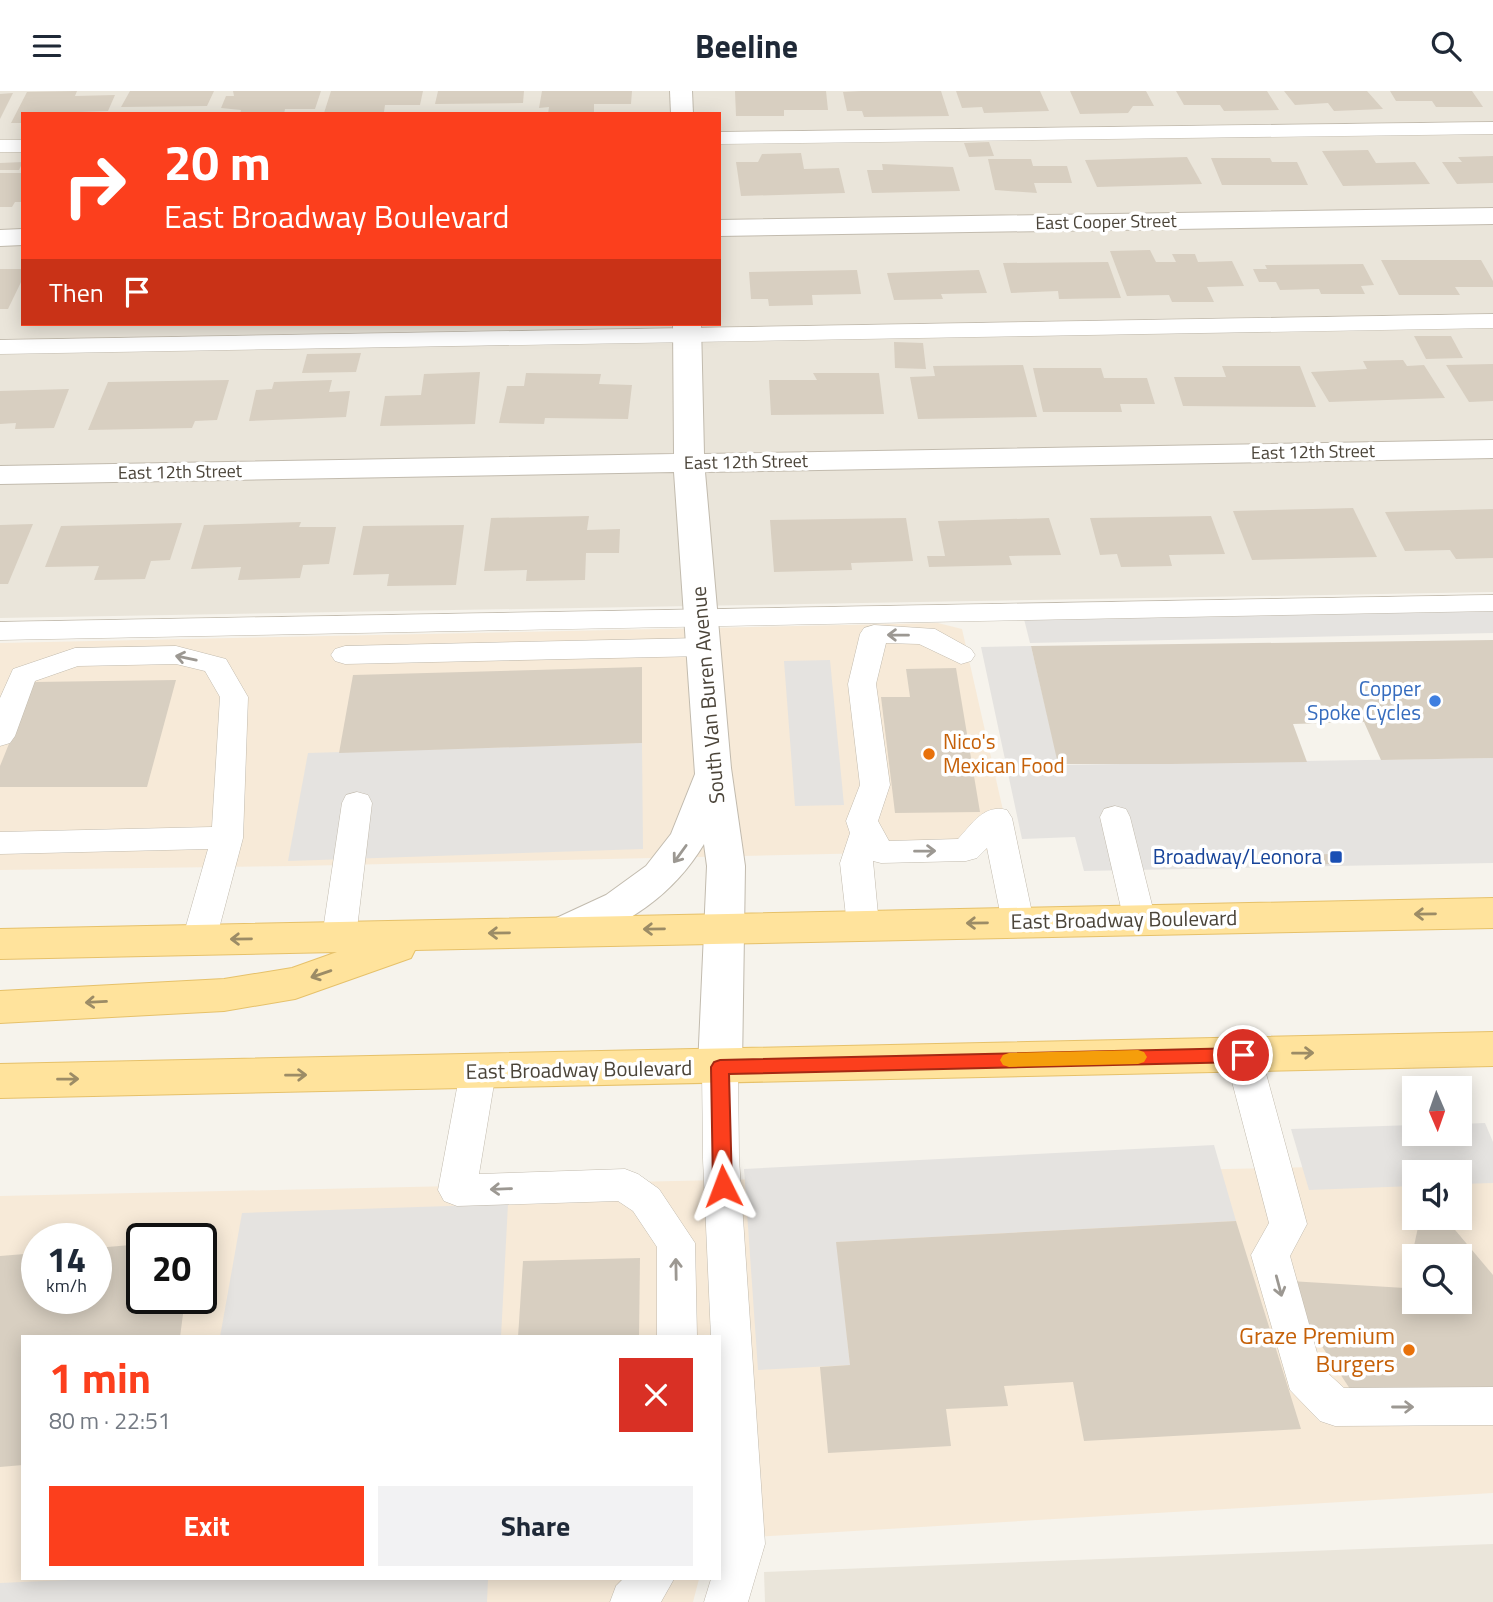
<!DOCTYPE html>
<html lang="en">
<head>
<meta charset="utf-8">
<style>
  body { margin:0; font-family:"Titillium Web",sans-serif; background:#f2f2f3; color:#1f2937; height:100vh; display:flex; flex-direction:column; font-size:26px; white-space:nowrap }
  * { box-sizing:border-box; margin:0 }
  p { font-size:23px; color:#747a83 }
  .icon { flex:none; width:38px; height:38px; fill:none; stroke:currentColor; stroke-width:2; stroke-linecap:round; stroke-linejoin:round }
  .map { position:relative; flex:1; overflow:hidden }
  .side { position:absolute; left:21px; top:1244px; width:700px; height:245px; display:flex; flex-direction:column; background:#fff; border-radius:0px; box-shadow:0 4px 18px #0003 }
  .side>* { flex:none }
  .top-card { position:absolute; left:21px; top:21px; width:700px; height:214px; border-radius:0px; box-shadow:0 4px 18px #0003; background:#fc3f1d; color:#fff; overflow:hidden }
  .needle { width:46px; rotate:178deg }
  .tools { position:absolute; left:1402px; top:985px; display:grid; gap:14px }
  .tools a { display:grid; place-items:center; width:70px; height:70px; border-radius:0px; background:#fff; box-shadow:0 4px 18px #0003; font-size:35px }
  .speed { position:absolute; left:21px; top:1132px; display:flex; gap:14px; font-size:35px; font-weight:700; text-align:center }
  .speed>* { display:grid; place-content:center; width:91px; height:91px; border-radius:50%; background:#fff; box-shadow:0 4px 18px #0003; line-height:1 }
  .speed small { font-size:18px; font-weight:400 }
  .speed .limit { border:4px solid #111; border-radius:10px; background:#fff; color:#111 }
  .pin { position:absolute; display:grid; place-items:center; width:60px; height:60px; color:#fff; margin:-30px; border:4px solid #fff; border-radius:50%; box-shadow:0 2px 7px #0007 }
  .me { position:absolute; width:77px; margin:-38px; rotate:357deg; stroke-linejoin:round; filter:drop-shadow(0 0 5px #0008) }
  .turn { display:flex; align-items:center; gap:24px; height:147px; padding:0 28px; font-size:32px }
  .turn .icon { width:91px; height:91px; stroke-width:2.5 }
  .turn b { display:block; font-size:49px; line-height:60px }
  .then { display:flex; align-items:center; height:66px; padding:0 28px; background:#0003; gap:14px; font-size:26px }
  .round { display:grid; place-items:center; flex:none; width:74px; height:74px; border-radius:0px; background:#f2f2f3 }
  .headline { display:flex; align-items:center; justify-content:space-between; height:119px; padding:0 28px }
  h1 { font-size:42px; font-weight:700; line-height:52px; color:#fc3f1d }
  .primary-button { display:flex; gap:14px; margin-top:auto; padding:14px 28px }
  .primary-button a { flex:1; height:80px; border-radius:0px; background:#fc3f1d; color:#fff; font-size:28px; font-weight:700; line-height:80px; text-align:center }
  .primary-button a+a { background:#f2f2f3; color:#1f2937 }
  header { display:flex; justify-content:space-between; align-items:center; height:91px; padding:0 28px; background:#fff; font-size:32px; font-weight:700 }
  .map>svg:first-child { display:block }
  .residential { fill:#eae5da; fill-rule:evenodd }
  .commercial { fill:#f7ead8; fill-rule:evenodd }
  .parking { fill:#e5e3e0 }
  .building { fill:#d8cfc1; fill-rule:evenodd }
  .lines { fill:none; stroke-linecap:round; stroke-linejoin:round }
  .lane-casing { stroke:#c2bbae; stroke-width:1 }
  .street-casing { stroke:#c2bbae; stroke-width:2 }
  .primary-casing { stroke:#e6c16a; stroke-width:2 }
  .lane { fill:#fff; fill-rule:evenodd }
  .street { fill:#fff; fill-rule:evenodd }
  .primary { fill:#ffe39c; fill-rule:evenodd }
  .oneway { stroke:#9c9892 }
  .oneway2 { stroke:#9c8c66 }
  .route { fill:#fc3f1d; stroke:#a42913; stroke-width:2 }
  .slow { fill:#f59e0b }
  .shop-dot { fill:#3f7fe0; stroke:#fff; stroke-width:2.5 }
  .food-dot { fill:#e8710a; stroke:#fff; stroke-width:2.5 }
  .transit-dot { fill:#1a4fb4; stroke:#fff; stroke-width:2.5 }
  .labels { text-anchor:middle; stroke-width:7; stroke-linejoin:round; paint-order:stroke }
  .far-street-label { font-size:18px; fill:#4b4439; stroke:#fff }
  .shop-label { font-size:21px; fill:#366cbe; stroke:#fff; text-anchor:end }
  .street-label { font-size:21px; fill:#4b4439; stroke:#fff }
  .food-label { font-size:21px; fill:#c56008; stroke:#fff; text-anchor:start }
  .transit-label { font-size:21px; fill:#164399; stroke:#fff; text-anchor:end }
  .near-food-label { font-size:24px; fill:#c56008; stroke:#fff; text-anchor:end }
</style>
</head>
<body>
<header><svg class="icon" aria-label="menu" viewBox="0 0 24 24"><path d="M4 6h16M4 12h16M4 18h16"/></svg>Beeline<svg class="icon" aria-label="search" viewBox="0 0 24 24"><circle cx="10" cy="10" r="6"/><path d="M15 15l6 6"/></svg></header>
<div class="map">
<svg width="1493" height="1511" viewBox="0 0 1493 1511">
  <rect width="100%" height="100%" fill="#f6f3ec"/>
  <g class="residential">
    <path d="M0 0H1493V501L0 527ZM23 23H719V233H23Z"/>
    <path d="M1493 1453V1511H765L764 1481Z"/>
  </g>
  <g class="commercial">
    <path d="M938 532 962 538 1012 759 297 775 0 779V552Z"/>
    <path d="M1493 1072V1402L719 1448V1246H23V1488H699L693 1511H0V1105ZM1414 1082H1460V1127H1414ZM37 1148H96V1208H37ZM142 1148H201V1208H142ZM1414 1166H1460V1211H1414Z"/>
  </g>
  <g class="parking">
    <path d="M1493 508V542L1030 552 1020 512Z"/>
    <path d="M1031 555 1059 674 1493 667V772L1084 780 1075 746 1022 748 981 556Z"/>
    <path d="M830 569 844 714 795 715 784 570Z"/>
    <path d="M642 652 643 758 288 770 308 662Z"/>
    <path d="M1485 1032 1493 1051V1092L1460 1093V1082H1414V1095L1309 1099 1291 1038 1414 1034V1043H1460V1033Z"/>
    <path d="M1214 1054 1236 1130 837 1151 850 1274 758 1279 744 1078Z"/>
    <path d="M508 1113 501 1246H220L242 1122Z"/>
    <path d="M91 1488H488L487 1511H0V1492Z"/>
  </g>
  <g class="building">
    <path d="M77 0 75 5 115 4 108 20 23 23V32H11L27 1Z"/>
    <path d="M130 0H214L207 15 121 16Z"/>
    <path d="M233 0H321L315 18H285L284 23H240L241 19 221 17 226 5H234Z"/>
    <path d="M331 0H423L420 14H385L384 21 324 22Z"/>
    <path d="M438 0H524L523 12 435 13Z"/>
    <path d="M542 0H632L631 13H594V23H548L549 16 539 17Z"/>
    <path d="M735 0H826L828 19H784V25H736Z"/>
    <path d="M861 0H941L949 25 864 26 862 20H847L843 1Z"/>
    <path d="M956 0H1040L1049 20 984 22 982 16 962 17Z"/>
    <path d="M1070 0H1146L1154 15H1133L1128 22 1080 23Z"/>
    <path d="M1176 0H1267L1279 19 1224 20 1220 14H1184Z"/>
    <path d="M1284 0H1367L1383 18 1334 20 1328 12 1295 14Z"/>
    <path d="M1390 0H1472L1483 16H1436L1432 10H1396Z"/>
    <path d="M13 2 0 28V3Z"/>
    <path d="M989 51 994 65 969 66 964 52Z"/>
    <path d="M1368 59 1376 72 1415 71 1430 93 1343 95 1322 60Z"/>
    <path d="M801 62 804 78 839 77 845 102 741 105 736 71H758L762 63Z"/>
    <path d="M1493 65V92L1457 93 1442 71H1462L1458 66Z"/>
    <path d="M1187 66 1202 93 1097 96 1085 69Z"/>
    <path d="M1211 67H1270L1272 71H1297L1308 94H1222Z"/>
    <path d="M988 68H1031L1033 75H1067L1072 92H1034L1037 102 995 99Z"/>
    <path d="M23 71 19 79H0V72Z"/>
    <path d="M882 73 953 76 960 100 872 102 867 79H883Z"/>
    <path d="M0 82H23V111H15L12 116H0Z"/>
    <path d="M1150 159 1156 171H1176L1172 163H1195L1198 171 1232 170 1244 195 1207 196 1214 211H1172L1169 204 1127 205 1110 160Z"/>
    <path d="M1381 169H1481L1493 190V196H1455L1460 204H1399Z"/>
    <path d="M1108 171 1121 207 1059 208 1058 200 1011 202 1003 172Z"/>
    <path d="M1363 173 1374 194 1361 195 1365 203H1321L1319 198 1280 199 1276 191H1259L1253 178H1267L1265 174Z"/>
    <path d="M0 178H23V187L8 218H0Z"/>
    <path d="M857 179 861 203 812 204 813 214 769 215 768 208H751L749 181Z"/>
    <path d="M979 179 987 202 941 203 943 208 894 209 887 182Z"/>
    <path d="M1414 245H1451L1463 267 1426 268Z"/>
    <path d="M894 251 923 252 926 278 895 277Z"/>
    <path d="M361 262 356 281 302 282 307 263Z"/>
    <path d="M1403 269 1407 275 1424 274 1445 307 1329 311 1311 281 1367 278 1363 270Z"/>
    <path d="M1493 273V310L1469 311 1446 274Z"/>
    <path d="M1023 274 1037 326 918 328 910 286 935 285 933 275Z"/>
    <path d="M1222 275H1300L1316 316 1183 315 1174 286H1226Z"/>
    <path d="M1033 277H1101L1104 287H1147L1155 313H1120L1122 321H1043Z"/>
    <path d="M480 281 475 333 380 335 385 305 421 304 424 283Z"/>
    <path d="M526 282 601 283 599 293 632 294 628 328 545 327 544 333 499 332 507 295H524Z"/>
    <path d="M813 282H879L884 323 771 324 769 289H817Z"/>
    <path d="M229 289 217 329 195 330 192 337 88 339 108 291Z"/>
    <path d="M332 289 329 301 350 300 346 326 249 330 256 299 272 298 274 291Z"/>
    <path d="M69 298 54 337 15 338 16 332 0 333V300Z"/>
    <path d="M1353 417 1377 466 1252 469 1233 420Z"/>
    <path d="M1493 418V467L1456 468 1450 459 1405 460 1385 421Z"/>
    <path d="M589 425 587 439 620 438 619 462H586L585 489 526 490 527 479 484 480 491 427Z"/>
    <path d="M1211 425 1225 463 1169 464 1172 475 1121 476 1117 463 1100 464 1090 427Z"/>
    <path d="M906 427 913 470 851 472 852 479 774 481 770 429Z"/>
    <path d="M1049 427 1061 464 1009 465 1012 474 929 476 927 465H945L938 430Z"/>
    <path d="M301 431 299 436H336L329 473 303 474 300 487 238 489 241 476 191 478 204 434Z"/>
    <path d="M182 432 170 469 151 470 145 488 94 489 99 475 45 476 61 435Z"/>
    <path d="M33 433 8 493H0V434Z"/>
    <path d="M464 434 456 494 387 495 389 483 353 484 363 435Z"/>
    <path d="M1493 549V667L1381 669 1364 631 1293 633 1307 671 1171 673H1058L1031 555Z"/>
    <path d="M642 576V652L339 662 353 584Z"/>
    <path d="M956 577 980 721 895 722 881 606H910L906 578Z"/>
    <path d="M176 589 147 696H0V675L34 591Z"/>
    <path d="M1329 763 1332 773 1309 774 1305 764Z"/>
    <path d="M1420 1127H1445L1493 1184V1305L1354 1304 1294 1213 1290 1190 1405 1197ZM1414 1166H1460V1211H1414Z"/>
    <path d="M1236 1130 1301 1338 1084 1350 1073 1291 1004 1295 1008 1315 946 1318 951 1355 828 1362 820 1276 850 1274 836 1151Z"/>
    <path d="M142 1153V1208H185L180 1246H23V1374L0 1376V1165L37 1162V1208H96V1157Z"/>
    <path d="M640 1167 639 1246H518L523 1170Z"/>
  </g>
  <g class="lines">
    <g class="lane-casing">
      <g id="lane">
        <path d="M1493 31V43L719 53V41Z"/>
        <rect x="0" y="49" width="23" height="12"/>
        <path d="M1493 223V237L0 263V249Z"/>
        <path d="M1493 504V520L0 549V531Z"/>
        <path d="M874 534 935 538 971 558 975 564 971 570 961 573 919 553 886 552 876 593 890 694 878 730 889 750 958 748C973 732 984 713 1007 719L1012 727 1034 831 1030 840 1018 843 1006 840 1002 831 987 757 977 767 966 770 881 772 873 770 879 834 875 843 863 846 851 843 847 834 840 772 850 742 846 730 860 694 848 593 860 543 864 537Z"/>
        <path d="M703 547 713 550 717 556 713 562 703 565 345 573 335 570 331 564 335 558 345 555Z"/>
        <path d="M176 555 226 568 248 606 243 747 216 849 211 858 199 861 187 858 182 849 208 758 0 763V741L212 736 220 606 205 580 176 573 78 575 35 590 15 645 10 652 0 655V607L13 578 75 557Z"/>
        <path d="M357 701 368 704 372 712 356 846 351 855 339 858 327 855 322 846 342 712 346 704Z"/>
        <path d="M1115 715 1126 718 1130 726 1156 830 1152 839 1140 842 1128 839 1124 830 1100 726 1104 718Z"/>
        <path d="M1243 950 1255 954 1261 964 1307 1133 1290 1165 1321 1276 1344 1297 1493 1296V1334L1335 1335 1320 1330 1290 1299 1251 1164 1269 1132 1225 964 1231 954Z"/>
        <path d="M720 962 732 966 738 976 739 1068 765 1453 748 1511H704L711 1488H719V1246H711L703 1068 702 976 708 966Z"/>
        <path d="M478 967 491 971 496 981 479 1083 625 1078 638 1083 659 1098 695 1152 697 1246H657V1156L633 1120 618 1110 457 1115 444 1110 438 1099 460 981 465 971Z"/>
        <path d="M623 1488H674L661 1511H610L616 1495Z"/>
      </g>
    </g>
    <g class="street-casing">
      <g id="street">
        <path d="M670 0H692L693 23H671Z"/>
        <path d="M1493 117V133L719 145V129Z"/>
        <path d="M23 138V154L0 155V139Z"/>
        <path d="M673 233H701L704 363 1493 349V367L705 381 731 677 745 775 742 976 735 988 720 993 705 988 698 976 707 775 704 753C673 805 624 837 566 855L552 851 546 840 552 829 606 804 646 775 671 743 695 683 674 381 0 393V375L674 363Z"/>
      </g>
    </g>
    <g class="primary-casing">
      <g id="primary">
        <path d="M1493 807V837L415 859 411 867 295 908 224 920 0 932V900L224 888 292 877 337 861 0 868V838Z"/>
        <path d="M1493 941V975L0 1007V973Z"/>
      </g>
    </g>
    <use href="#lane" class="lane"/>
    <use href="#street" class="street"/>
    <use href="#primary" class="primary"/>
  </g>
  <defs><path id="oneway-shaft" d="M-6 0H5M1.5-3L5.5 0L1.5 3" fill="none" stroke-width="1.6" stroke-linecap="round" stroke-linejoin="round" transform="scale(1.75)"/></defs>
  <g class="oneway">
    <use href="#oneway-shaft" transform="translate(898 544) rotate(-179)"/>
    <use href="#oneway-shaft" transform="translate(186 567) rotate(-168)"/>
    <use href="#oneway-shaft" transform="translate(925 760) rotate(-1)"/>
    <use href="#oneway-shaft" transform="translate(680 763) rotate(126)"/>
    <use href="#oneway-shaft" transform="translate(501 1098) rotate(178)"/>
    <use href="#oneway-shaft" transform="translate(676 1178) rotate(-91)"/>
    <use href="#oneway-shaft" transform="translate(1279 1195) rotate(75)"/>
    <use href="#oneway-shaft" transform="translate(1403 1316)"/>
  </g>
  <g class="oneway2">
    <use href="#oneway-shaft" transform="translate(1425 823) rotate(179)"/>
    <use href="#oneway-shaft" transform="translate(977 832) rotate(179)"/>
    <use href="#oneway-shaft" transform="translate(654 838) rotate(179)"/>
    <use href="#oneway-shaft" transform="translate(499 842) rotate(179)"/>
    <use href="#oneway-shaft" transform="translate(241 848) rotate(179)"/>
    <use href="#oneway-shaft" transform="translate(321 883) rotate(161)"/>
    <use href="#oneway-shaft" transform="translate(96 911) rotate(177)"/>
    <use href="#oneway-shaft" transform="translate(1303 962) rotate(-1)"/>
    <use href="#oneway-shaft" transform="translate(296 984) rotate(-1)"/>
    <use href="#oneway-shaft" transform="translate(68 988) rotate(-1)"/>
  </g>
  <path class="route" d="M1243 957 1250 959 1252 964 1250 969 1243 971 729 983 732 1095 729 1101 723 1103 716 1101 713 1095 711 976 714 971 720 969Z"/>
  <path class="slow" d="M1138 959 1144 961 1147 966 1144 971 1138 973 1009 976 1003 974 1000 969 1003 964 1009 962Z"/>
  <circle class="shop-dot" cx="1435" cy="610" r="7"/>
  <g class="food-dot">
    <circle cx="929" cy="663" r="7"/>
    <circle cx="1409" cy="1259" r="7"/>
  </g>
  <rect class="transit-dot" x="1329" y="759" width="14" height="14" rx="3.5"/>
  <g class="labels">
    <g class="far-street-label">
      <text transform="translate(1106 131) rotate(-1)" y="6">East Cooper Street</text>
      <text transform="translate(1313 361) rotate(-1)" y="6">East 12th Street</text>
      <text transform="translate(746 371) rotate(-1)" y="6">East 12th Street</text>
      <text transform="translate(180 381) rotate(-1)" y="6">East 12th Street</text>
    </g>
    <g class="shop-label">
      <text x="1421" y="605">Copper<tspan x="1421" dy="24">Spoke Cycles</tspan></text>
    </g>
    <g class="street-label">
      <text transform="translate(708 604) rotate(-95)" y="7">South Van Buren Avenue</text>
      <text transform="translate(1124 829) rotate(-1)" y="7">East Broadway Boulevard</text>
      <text transform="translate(579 979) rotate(-1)" y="7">East Broadway Boulevard</text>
    </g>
    <g class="food-label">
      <text x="943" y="658">Nico's<tspan x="943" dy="24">Mexican Food</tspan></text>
    </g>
    <g class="transit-label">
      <text x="1322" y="773">Broadway/Leonora</text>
    </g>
    <g class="near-food-label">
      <text x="1395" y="1253">Graze Premium<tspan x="1395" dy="28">Burgers</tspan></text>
    </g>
  </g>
</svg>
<div class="tools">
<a><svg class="needle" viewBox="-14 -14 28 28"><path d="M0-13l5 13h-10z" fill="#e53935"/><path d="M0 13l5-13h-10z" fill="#747a83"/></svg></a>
<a><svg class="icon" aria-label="sound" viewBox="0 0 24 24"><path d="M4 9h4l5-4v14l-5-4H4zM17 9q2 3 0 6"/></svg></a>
<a><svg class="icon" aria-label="search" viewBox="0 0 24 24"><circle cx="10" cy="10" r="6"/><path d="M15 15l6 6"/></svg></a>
</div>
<div class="speed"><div>14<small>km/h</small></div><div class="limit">20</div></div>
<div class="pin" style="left:1243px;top:964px;background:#d93025"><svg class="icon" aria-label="arrive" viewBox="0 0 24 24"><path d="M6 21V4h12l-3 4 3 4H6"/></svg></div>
<svg class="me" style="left:723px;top:1095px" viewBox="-20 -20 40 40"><path d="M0-17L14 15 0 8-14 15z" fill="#fc3f1d" stroke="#fff" stroke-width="4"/></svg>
<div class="top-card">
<div class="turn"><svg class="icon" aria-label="right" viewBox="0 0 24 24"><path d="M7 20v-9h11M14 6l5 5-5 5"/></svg><div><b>20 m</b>East Broadway Boulevard</div></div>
<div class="then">Then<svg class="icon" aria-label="arrive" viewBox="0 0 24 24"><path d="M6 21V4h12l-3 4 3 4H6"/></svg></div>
</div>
<section class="side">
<div class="headline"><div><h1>1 min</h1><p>80 m · 22:51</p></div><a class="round" style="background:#d93025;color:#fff"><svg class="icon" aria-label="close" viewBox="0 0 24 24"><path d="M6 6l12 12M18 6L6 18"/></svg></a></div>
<div class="primary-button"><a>Exit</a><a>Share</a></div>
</section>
</div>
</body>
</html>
